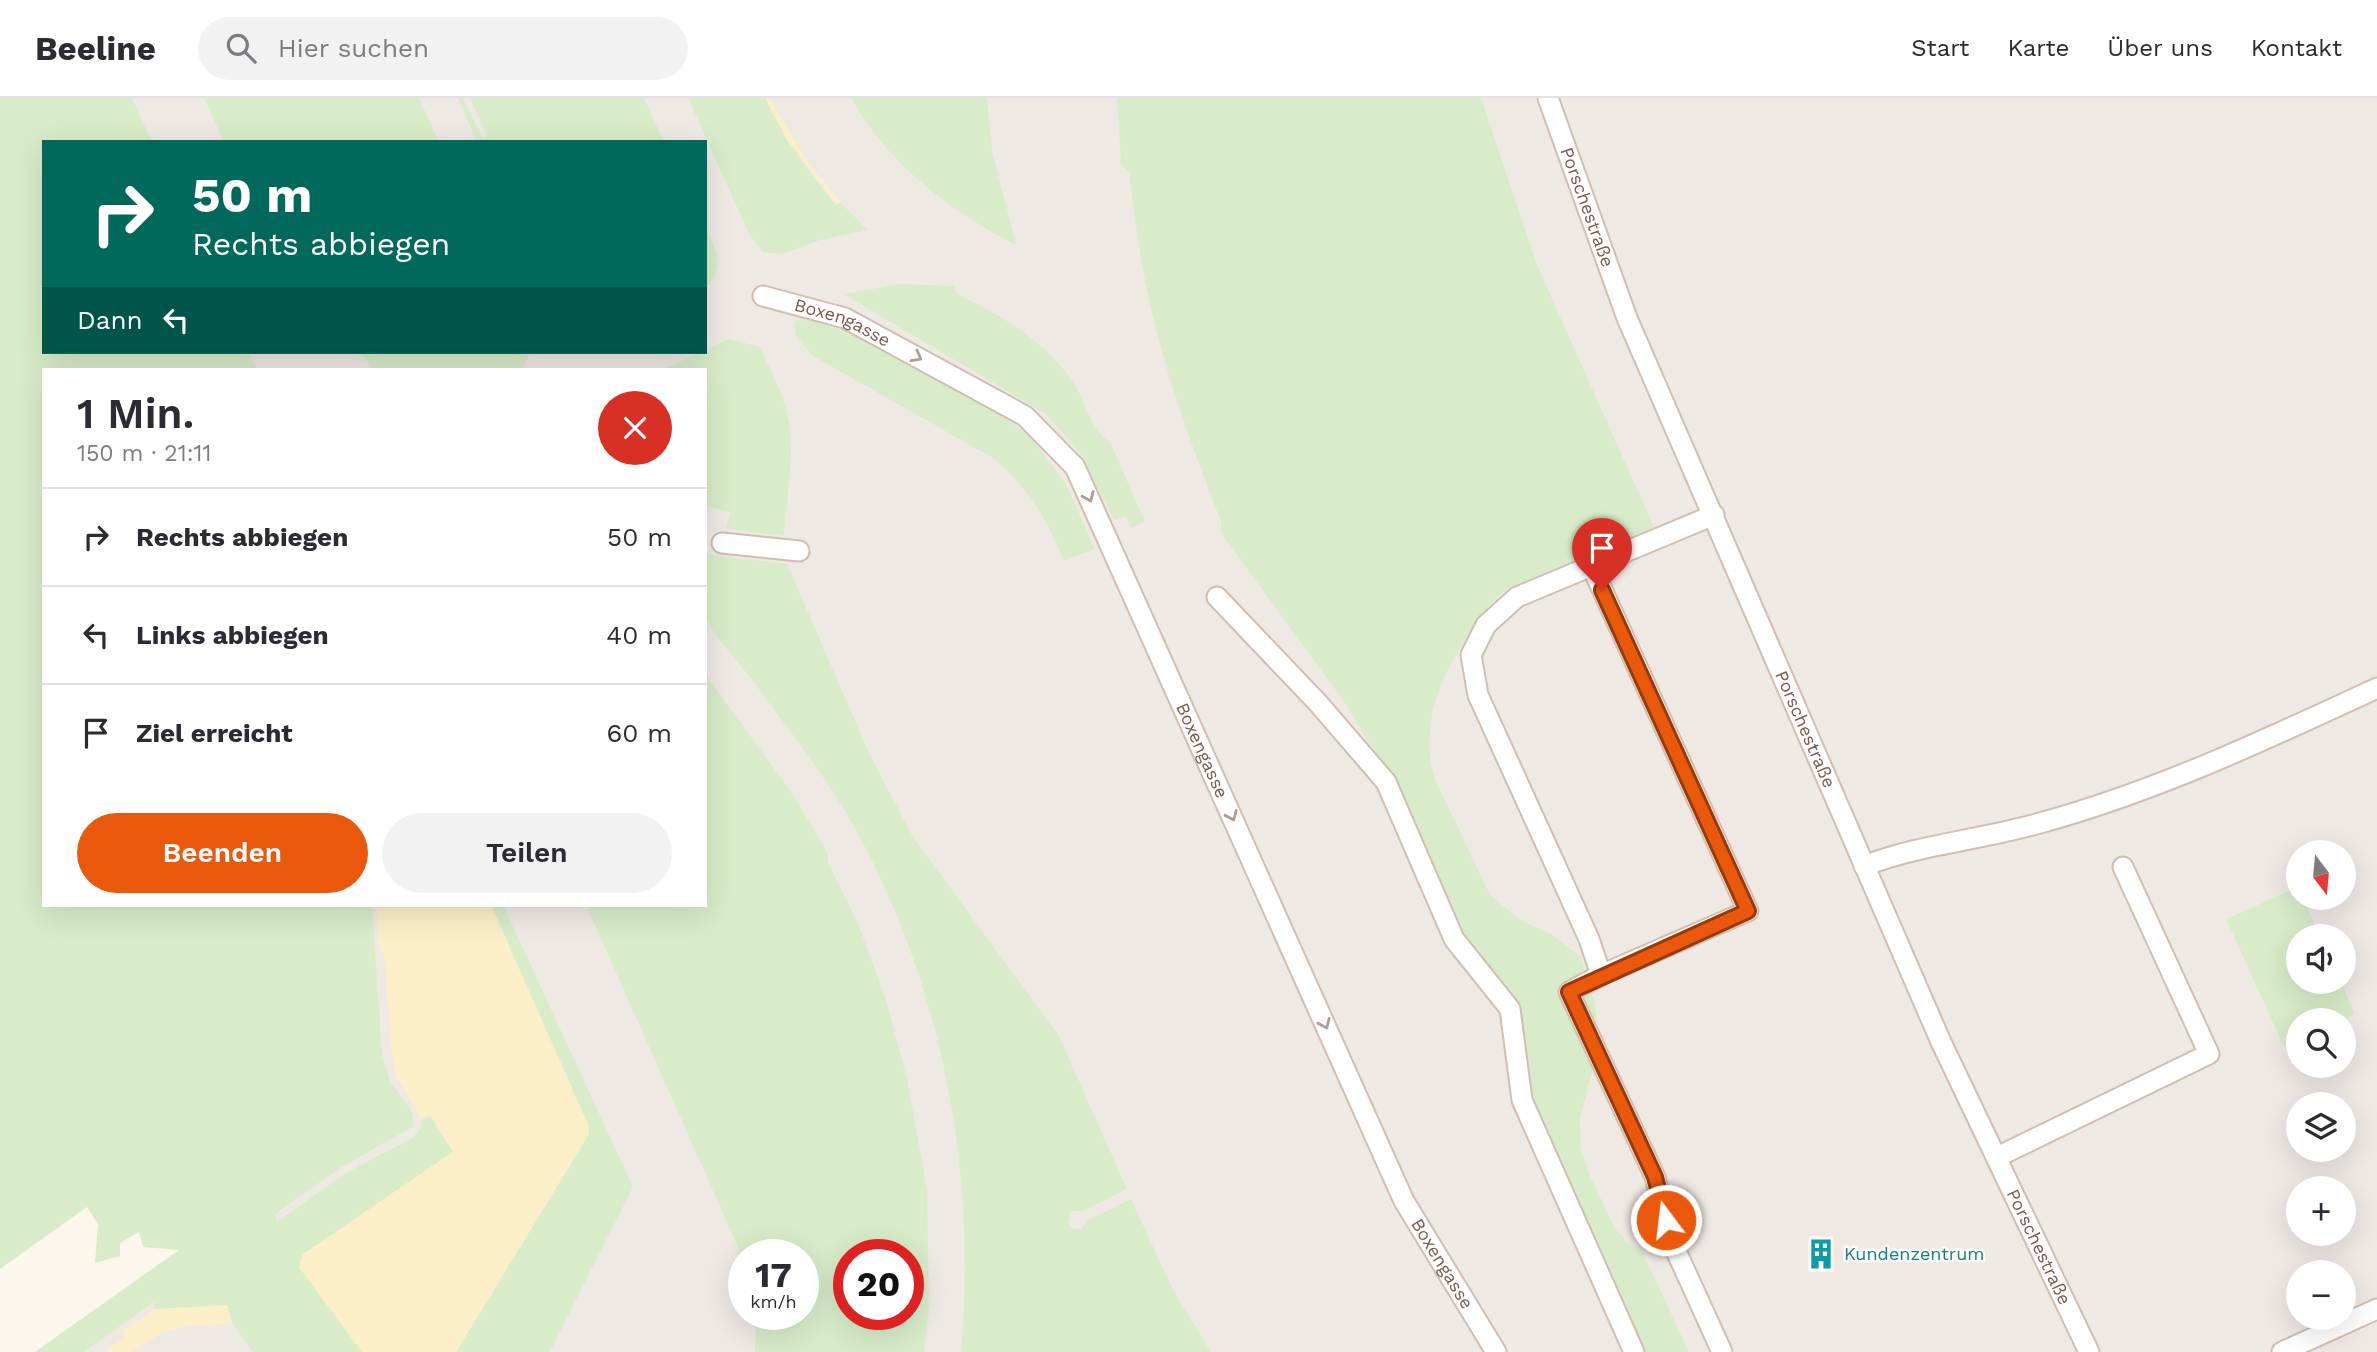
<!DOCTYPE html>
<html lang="de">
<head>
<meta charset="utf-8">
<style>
  body { margin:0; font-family:"Work Sans",sans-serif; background:#f2f2f3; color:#2b2b33; height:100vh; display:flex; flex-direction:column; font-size:26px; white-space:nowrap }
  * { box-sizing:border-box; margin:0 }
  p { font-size:23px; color:#7c7c81 }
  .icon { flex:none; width:38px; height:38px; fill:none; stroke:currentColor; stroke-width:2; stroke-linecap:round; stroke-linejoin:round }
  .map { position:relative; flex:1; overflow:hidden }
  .drawer { position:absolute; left:42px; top:270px; width:665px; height:539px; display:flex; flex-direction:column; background:#fff; border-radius:0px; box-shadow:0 7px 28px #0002 }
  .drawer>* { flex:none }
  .top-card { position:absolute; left:42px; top:42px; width:665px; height:214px; border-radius:0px; box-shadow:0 7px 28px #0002; background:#00695c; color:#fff; overflow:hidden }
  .needle { width:46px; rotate:164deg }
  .fabs { position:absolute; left:2286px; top:742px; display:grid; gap:14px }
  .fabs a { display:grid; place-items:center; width:70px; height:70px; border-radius:50%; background:#fff; box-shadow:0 7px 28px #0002; font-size:35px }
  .speed { position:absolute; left:728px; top:1141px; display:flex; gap:14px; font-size:35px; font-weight:700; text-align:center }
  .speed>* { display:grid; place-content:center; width:91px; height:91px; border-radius:50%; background:#fff; box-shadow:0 7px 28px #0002; line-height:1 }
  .speed small { font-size:18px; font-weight:400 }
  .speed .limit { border:10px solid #d22; background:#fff; color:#111 }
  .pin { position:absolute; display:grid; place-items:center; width:60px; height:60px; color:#fff; margin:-72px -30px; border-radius:50% 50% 50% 0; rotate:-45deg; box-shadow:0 0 7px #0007 }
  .pin .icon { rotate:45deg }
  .me { position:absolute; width:77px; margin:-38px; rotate:345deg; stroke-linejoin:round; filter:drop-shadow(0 0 5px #0008) }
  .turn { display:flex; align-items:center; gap:24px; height:147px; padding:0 35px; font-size:32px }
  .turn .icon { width:91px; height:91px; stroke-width:2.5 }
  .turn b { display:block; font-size:49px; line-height:60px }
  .then { display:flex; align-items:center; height:66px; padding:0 35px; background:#0003; gap:14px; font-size:26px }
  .round { display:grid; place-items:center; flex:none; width:74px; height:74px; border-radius:37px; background:#f2f2f3 }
  .head { display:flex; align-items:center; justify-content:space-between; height:119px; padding:0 35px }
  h1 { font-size:42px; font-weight:600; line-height:52px }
  .button { display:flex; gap:14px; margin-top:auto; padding:14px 35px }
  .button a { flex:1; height:80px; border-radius:42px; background:#ea580c; color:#fff; font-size:28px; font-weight:600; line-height:80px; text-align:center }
  .button a+a { background:#f2f2f3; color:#2b2b33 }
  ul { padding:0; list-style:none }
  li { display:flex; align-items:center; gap:21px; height:98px; padding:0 35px; border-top:2px solid #e1e1e2 }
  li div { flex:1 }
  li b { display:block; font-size:26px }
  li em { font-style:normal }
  header { display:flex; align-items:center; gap:42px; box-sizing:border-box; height:98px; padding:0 35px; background:#fff; border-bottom:2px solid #e1e1e2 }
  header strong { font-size:33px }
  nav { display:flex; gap:38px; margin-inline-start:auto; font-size:24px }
  .search { width:490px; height:63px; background:#f2f2f3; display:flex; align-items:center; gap:18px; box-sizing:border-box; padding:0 24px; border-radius:38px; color:#7c7c81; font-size:26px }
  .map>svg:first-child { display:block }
  .industrial { fill:#efe9e4; fill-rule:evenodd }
  .green { fill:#d8ecc9; fill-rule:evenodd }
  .sand { fill:#fcefc7 }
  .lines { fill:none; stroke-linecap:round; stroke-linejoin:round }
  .lane-casing { stroke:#d1beb0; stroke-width:23 }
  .lane { stroke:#fff; stroke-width:19 }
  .oneway { stroke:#af9d94 }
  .route-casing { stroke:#983908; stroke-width:18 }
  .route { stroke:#ea580c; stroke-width:12 }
  .labels { text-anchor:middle; stroke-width:5; stroke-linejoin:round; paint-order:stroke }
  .street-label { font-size:18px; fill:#7a5c4d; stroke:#fffaf3 }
  .culture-label { font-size:18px; fill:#0d838f; stroke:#fffaf3; text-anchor:start }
</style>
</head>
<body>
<header>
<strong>Beeline</strong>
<div class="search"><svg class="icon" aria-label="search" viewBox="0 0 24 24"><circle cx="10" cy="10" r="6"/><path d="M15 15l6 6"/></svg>Hier suchen</div>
<nav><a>Start</a><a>Karte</a><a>Über uns</a><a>Kontakt</a></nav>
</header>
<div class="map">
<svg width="2377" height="1254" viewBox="0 0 2377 1254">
  <rect width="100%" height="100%" fill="#fdf6ec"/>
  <path class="industrial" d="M23 0H2377V1254H35L355 1028 342 807H705V271H149L141 254H705V44H44ZM2298 754H2343V800H2298ZM2298 838H2343V884H2298ZM2298 922H2343V968H2298ZM2298 1006H2343V1052H2298ZM2298 1090H2343V1136H2298ZM744 1157H803V1216H744ZM849 1157H908V1216H849ZM2298 1174H2343V1220H2298Z"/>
  <g class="green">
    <path d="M0 0H132L152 44H44V254H249L257 271H44V807H372L382 956 390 983 412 1014 414 1028 340 1070 275 1116 277 1124 346 1075 414 1039 421 1030 422 1021 430 1018 453 1054 303 1156 299 1169 362 1254H253L232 1225 227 1207 155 1211 154 1204 84 1254H35L179 1152 143 1149 139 1134 120 1145V1158L95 1165 98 1126 87 1109 0 1171Z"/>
    <path d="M204 0H419L439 44H224Z"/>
    <path d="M458 0H463L482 40 487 38 470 0H644L664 44H477Z"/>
    <path d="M688 0H765C784 39 808 74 836 107L840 104 868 132 820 142 783 156 763 154 750 138Z"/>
    <path d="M851 0H987L992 52 1016 147C949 112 889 67 851 0Z"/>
    <path d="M1117 0H1481L1537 167 1654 429 1513 488C1491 501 1480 519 1466 540 1438 583 1421 627 1434 679L1490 797 1522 823 1551 836 1580 858 1595 905 1598 931 1597 955 1580 1020 1581 1050 1590 1078 1614 1128 1627 1145 1642 1153 1689 1254H1643L1536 1014 1521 932 1508 894 1458 829 1380 663 1345 605 1221 435V423C1191 346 1162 268 1146 187 1138 150 1134 112 1129 75L1121 66Z"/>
    <path d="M705 128C717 154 726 167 705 191Z"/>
    <path d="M902 186 954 188 957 196C1002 218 1042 240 1071 281 1085 300 1090 332 1110 344L1145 424 1131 430 1126 418 1114 422 1078 352 1046 316 843 196Z"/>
    <path d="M798 221 829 225 850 232 1013 325 1033 342 1066 386 1095 451 1064 463C1045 418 1030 392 993 360L813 258 796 239 794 225Z"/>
    <path d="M729 241 760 249C771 273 785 298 789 325 795 360 786 402 784 438L726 431 730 414 705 408V271H664Z"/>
    <path d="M361 254H530V255L522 271H373Z"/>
    <path d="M705 456 787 466 870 657 913 739 1059 938 1127 1091 1083 1113H1072L1068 1125 1072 1130 1081 1131 1088 1122 1131 1101 1174 1194 1211 1254H961C977 1078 944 898 861 741 830 683 789 632 750 579 739 565 711 534 706 520 701 507 705 472 705 456Z"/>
    <path d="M705 576 792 695 827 754 829 767 859 828 886 902 907 980 927 1092 929 1211 924 1254H755L756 1216H803V1157H744V1174L737 1160 739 1151 586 807H705ZM849 1157H908V1216H849Z"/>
    <path d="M2298 789V800H2303L2320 838H2298V884H2341L2355 916 2342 922H2298V943L2284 949 2226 821Z"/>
    <path d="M491 807H503L633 1089 550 1254H456L589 1036V1029Z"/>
  </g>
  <g class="sand">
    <path d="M765 0H770L806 62 840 104 837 107 787 42Z"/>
    <path d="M372 807H491L589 1029V1036L456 1254H362L299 1169 303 1156 453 1054 431 1018 422 1021 397 980 392 955 384 855 380 851 377 811Z"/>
    <path d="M227 1207 232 1225 187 1228 163 1234 131 1254H104L124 1240 123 1233 155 1211Z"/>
  </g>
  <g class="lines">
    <g class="lane-casing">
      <g id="lane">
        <path id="s1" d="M1548 0 1627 220 1941 944 2089 1254"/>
        <path id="s2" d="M763 198 845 220 1025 318 1075 369 1404 1103 1496 1254"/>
        <path d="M1714 417 1517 499 1486 527 1471 557 1478 597 1589 841 1601 877 1569 894 1655 1079 1672 1144 1722 1254"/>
        <path d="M722 445 799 453"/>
        <path d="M1591 467 1748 813 1601 877"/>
        <path d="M1217 499 1318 605 1386 684 1454 841 1510 911 1522 1002 1634 1254"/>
        <path d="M1864 768C1921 746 1981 742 2040 725 2157 693 2267 641 2377 590"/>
        <path d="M1997 1059 2209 956 2123 769"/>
        <path d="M2282 1254 2377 1211"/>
      </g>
    </g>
    <use href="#lane" class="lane"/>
  </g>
  <defs><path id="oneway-chevron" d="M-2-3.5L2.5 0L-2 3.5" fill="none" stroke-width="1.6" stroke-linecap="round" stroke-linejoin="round" transform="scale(1.75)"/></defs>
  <g class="oneway">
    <use href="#oneway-chevron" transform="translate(917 259) rotate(29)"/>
    <use href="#oneway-chevron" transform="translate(1089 399) rotate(66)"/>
    <use href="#oneway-chevron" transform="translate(1232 718) rotate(66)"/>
    <use href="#oneway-chevron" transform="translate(1325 926) rotate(66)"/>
  </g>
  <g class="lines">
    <g class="route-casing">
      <path id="route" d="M1602 492 1748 813 1569 894 1655 1079 1666 1122"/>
    </g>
    <use href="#route" class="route"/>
  </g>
  <defs>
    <g id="building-bare" transform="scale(2.415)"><path d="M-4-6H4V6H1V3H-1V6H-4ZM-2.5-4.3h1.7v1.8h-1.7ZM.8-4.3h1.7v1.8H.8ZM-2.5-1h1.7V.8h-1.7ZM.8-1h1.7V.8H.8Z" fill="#0f9aa8" stroke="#fffaf3" stroke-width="2.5" paint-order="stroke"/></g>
  </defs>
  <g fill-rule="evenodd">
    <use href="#building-bare" x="1821" y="1156"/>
  </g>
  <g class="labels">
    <g class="street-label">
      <text dy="6" stroke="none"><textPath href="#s1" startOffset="116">Porschestraße</textPath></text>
      <text dy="6" stroke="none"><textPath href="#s2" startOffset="84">Boxengasse</textPath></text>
      <text dy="6" stroke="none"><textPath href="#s1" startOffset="682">Porschestraße</textPath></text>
      <text dy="6" stroke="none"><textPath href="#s2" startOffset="672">Boxengasse</textPath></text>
      <text dy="6" stroke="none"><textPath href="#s1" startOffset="1250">Porschestraße</textPath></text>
      <text dy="6" stroke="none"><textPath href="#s2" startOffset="1239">Boxengasse</textPath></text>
    </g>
    <g class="culture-label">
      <text x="1844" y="1162">Kundenzentrum</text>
    </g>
  </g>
</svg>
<div class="fabs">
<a><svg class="needle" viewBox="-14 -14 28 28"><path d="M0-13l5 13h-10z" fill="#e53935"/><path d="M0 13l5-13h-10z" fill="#7c7c81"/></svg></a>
<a><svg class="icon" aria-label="sound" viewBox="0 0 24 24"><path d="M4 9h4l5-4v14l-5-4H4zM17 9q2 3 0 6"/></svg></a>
<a><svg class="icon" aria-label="search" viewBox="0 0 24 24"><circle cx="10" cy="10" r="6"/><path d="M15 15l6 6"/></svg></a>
<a><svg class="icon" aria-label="layers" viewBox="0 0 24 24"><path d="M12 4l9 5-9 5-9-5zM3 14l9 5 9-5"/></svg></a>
<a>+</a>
<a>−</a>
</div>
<div class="speed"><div>17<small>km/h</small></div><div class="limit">20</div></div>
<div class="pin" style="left:1602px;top:492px;background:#d93025"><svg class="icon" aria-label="arrive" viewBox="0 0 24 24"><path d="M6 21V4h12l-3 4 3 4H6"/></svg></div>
<svg class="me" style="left:1666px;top:1122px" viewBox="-20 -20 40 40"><circle r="17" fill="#ea580c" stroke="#fff" stroke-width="3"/><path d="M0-11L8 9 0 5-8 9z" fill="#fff"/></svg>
<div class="top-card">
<div class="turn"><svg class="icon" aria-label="right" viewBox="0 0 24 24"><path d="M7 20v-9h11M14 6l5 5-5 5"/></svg><div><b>50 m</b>Rechts abbiegen</div></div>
<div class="then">Dann<svg class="icon" aria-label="left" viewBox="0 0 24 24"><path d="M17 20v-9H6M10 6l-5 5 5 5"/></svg></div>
</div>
<section class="drawer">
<div class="head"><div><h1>1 Min.</h1><p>150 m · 21:11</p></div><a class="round" style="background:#d93025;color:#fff"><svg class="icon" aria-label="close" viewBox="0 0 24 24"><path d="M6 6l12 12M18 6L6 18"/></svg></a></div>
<ul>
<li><svg class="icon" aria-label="right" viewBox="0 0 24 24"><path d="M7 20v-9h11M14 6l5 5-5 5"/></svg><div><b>Rechts abbiegen</b></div><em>50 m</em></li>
<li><svg class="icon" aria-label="left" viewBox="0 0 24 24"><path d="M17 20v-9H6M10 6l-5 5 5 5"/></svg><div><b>Links abbiegen</b></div><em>40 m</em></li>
<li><svg class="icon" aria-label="arrive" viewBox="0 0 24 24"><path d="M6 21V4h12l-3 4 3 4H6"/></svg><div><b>Ziel erreicht</b></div><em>60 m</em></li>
</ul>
<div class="button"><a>Beenden</a><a>Teilen</a></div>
</section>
</div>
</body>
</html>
